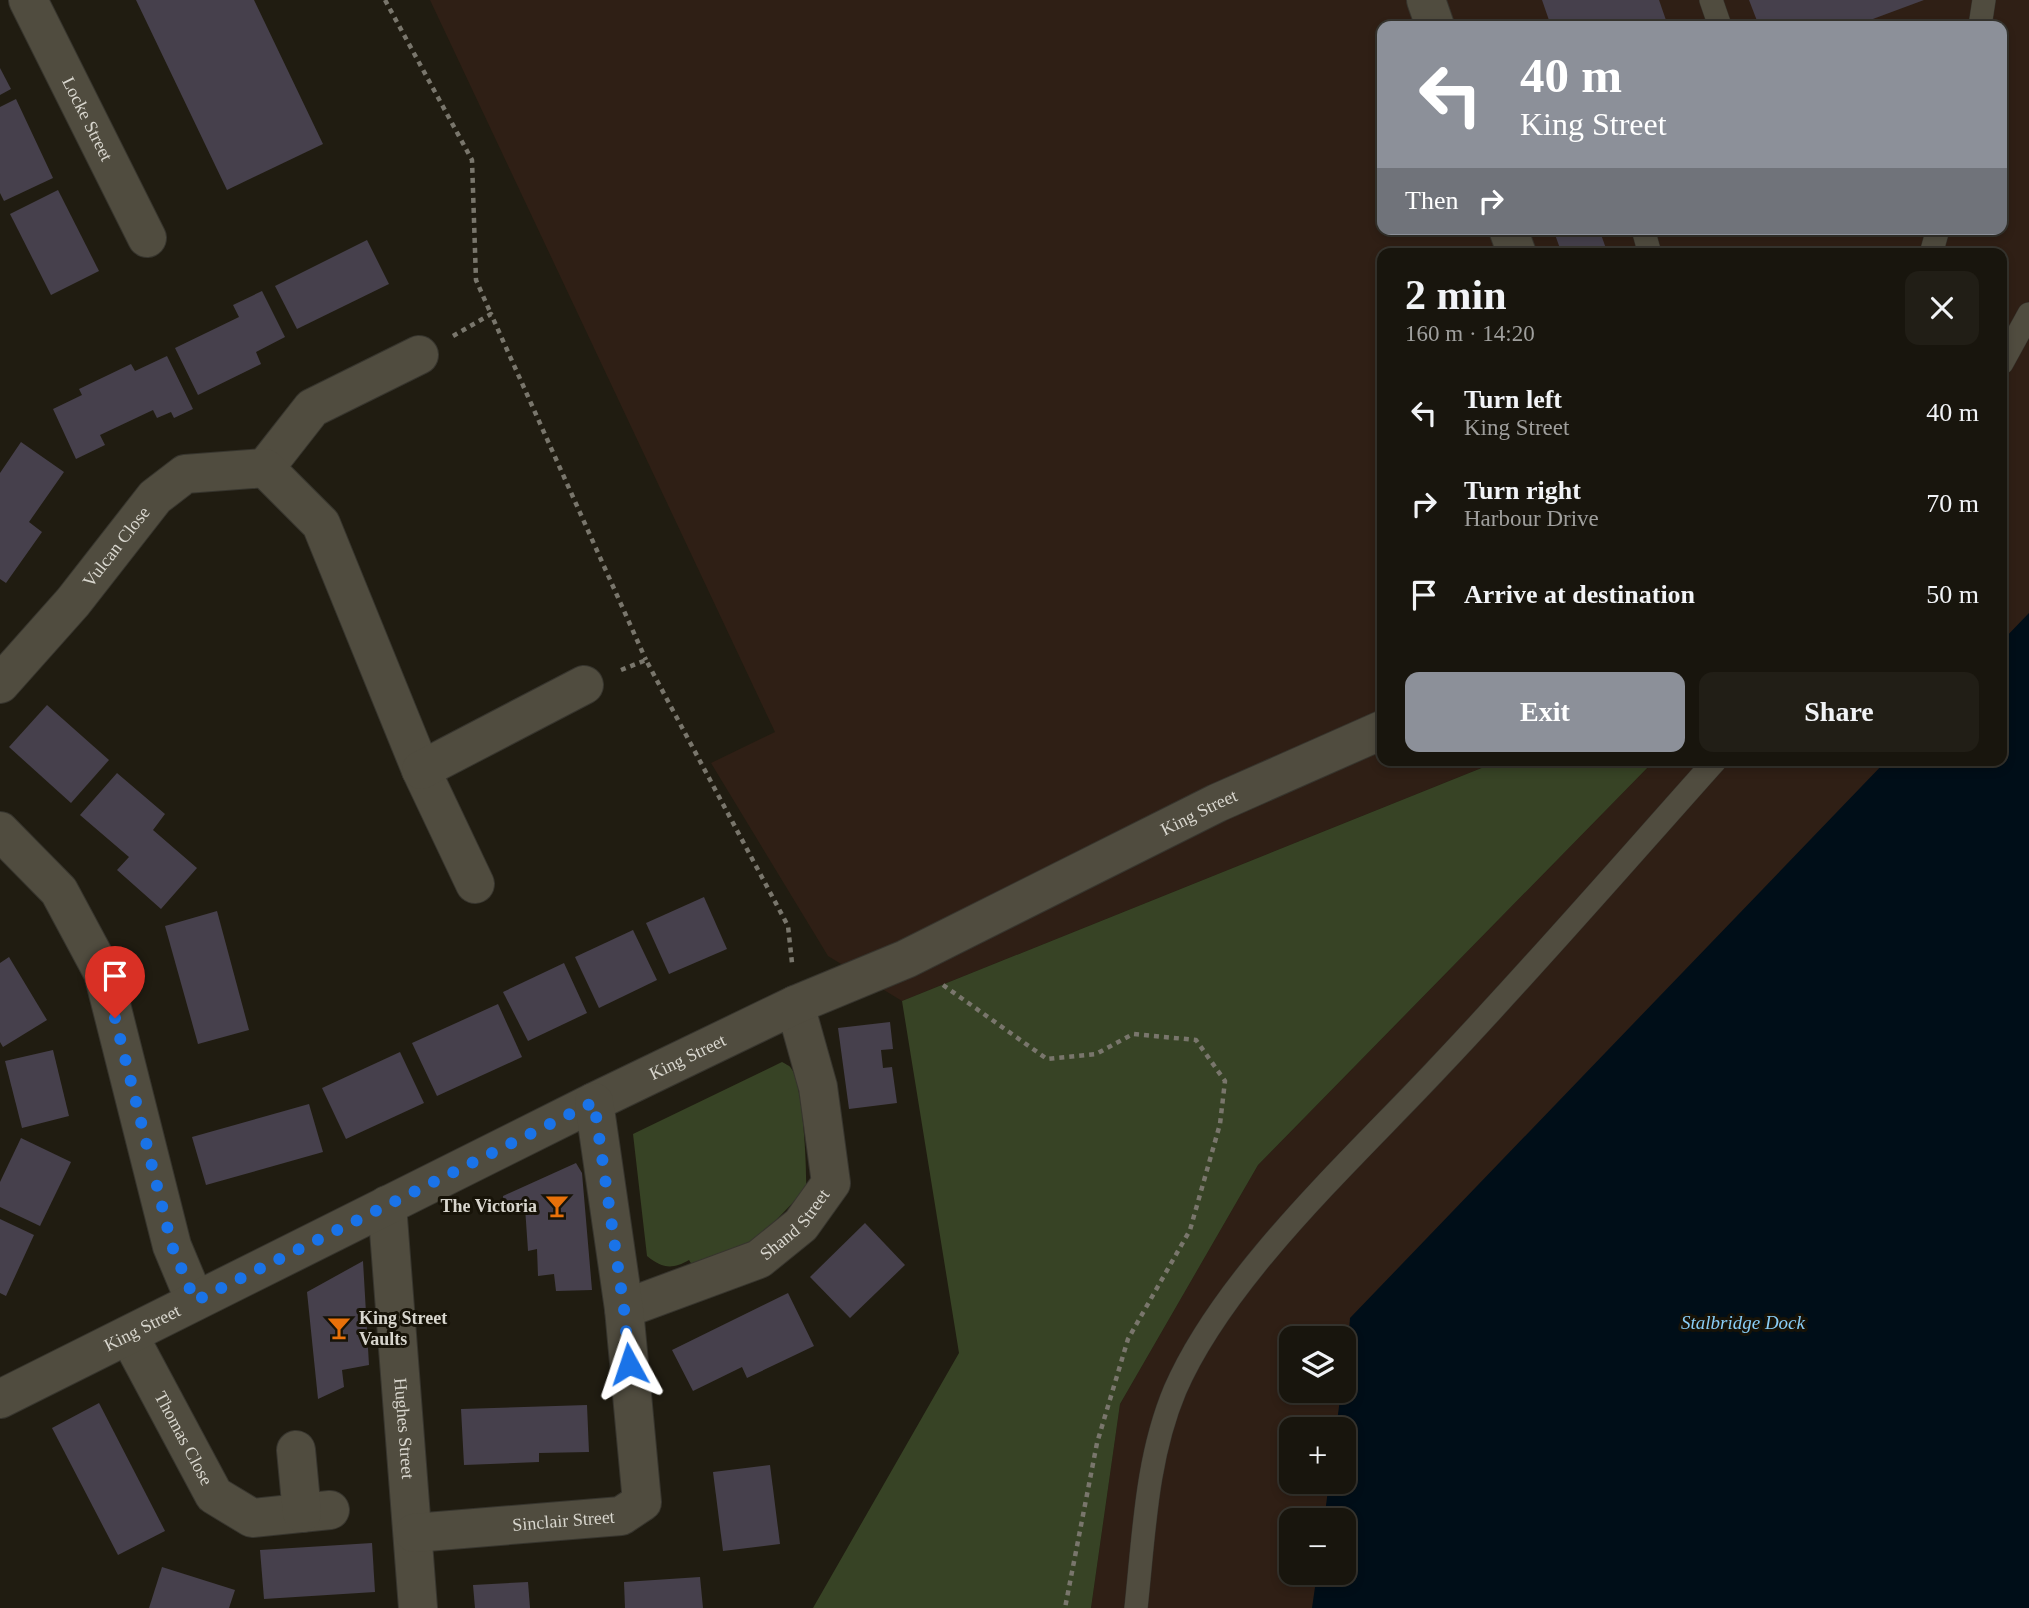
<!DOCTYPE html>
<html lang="en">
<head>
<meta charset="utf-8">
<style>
  body { margin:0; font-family:"Times New Roman",serif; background:#211e16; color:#f1f3f6; height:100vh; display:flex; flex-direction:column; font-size:26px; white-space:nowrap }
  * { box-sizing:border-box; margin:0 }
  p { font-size:23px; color:#9f9f9d }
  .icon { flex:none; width:38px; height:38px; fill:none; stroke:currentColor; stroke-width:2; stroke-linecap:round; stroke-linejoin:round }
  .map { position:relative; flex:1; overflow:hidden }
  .side { position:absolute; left:1377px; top:248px; width:630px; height:518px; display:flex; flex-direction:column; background:#18150d; border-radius:14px; box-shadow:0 4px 10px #0003,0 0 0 2px #36342e }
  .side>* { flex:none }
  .hud { position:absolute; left:1377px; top:21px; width:630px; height:214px; border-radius:14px; box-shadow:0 4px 10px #0003,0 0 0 2px #36342e; background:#8c9099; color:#fff; overflow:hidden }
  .buttons { position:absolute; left:1279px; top:1326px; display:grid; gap:14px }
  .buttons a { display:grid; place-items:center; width:77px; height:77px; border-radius:14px; background:#18150d; box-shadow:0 4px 10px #0003,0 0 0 2px #36342e; font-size:35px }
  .pin { position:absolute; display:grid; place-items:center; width:60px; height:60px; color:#fff; margin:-72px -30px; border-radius:50% 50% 50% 0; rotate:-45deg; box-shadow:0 0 7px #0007 }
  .pin .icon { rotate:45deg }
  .me { position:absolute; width:77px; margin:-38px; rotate:355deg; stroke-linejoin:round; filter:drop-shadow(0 0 5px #0008) }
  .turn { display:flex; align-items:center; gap:24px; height:147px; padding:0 28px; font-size:32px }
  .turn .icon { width:91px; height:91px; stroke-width:2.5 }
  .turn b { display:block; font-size:49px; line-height:60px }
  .then { display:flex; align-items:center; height:66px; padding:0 28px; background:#0003; gap:14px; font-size:26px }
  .round { display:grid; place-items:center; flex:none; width:74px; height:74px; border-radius:14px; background:#211e16 }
  .headline { display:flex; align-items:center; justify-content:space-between; height:119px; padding:0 28px }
  h1 { font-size:42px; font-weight:800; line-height:52px }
  .button { display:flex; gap:14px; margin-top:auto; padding:14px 28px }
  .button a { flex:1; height:80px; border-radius:14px; background:#8c9099; color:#fff; font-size:28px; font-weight:800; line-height:80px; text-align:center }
  .button a+a { background:#211e16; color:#f1f3f6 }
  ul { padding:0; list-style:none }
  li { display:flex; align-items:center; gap:21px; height:91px; padding:0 28px }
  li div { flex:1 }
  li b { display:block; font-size:26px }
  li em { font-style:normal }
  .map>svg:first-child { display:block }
  .industrial { fill:#2f1f15; fill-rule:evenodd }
  .green { fill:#374325 }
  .water { fill:#000e18 }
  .building { fill:#46404c }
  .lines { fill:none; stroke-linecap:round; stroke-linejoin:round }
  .service-casing { stroke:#37352e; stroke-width:24 }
  .minor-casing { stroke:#37352e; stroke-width:40 }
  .path { stroke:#79766c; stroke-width:4.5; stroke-dasharray:5 5; stroke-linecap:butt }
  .service { stroke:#504c3f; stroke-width:23 }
  .minor { stroke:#504c3f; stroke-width:38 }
  .route { stroke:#1a73e8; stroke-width:12; stroke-dasharray:0 21.6 }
  .labels { text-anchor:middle; stroke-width:6; stroke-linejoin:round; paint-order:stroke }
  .street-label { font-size:18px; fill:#d8d6ce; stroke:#171308 }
  .poi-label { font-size:18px; font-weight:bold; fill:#d8d6ce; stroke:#171308; text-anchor:end }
  .water-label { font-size:19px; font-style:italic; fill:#89cdf6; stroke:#171308 }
</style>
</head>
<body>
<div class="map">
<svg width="2029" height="1608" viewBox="0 0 2029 1608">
  <rect width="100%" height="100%" fill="#201c11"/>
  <path class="industrial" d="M430 0H2029V1608H1091L1120 1404 1258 1165 1654 761H2002V254H1382V761H1499L902 1001 828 956 711 763 775 732ZM1382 26H2002V229H1382ZM1292 1339H1344V1391H1292ZM1292 1430H1344V1482H1292ZM1292 1521H1344V1573H1292Z"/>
  <g class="green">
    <path d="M1499 761H1654L1258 1165 1120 1404 1091 1608H813L959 1353 902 1001Z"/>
    <path d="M782 1062C785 1064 789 1065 791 1068 803 1084 807 1167 806 1189L754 1243 695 1270 689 1260C672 1270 662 1268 647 1256L633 1134Z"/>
  </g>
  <path class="water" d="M2029 613V1608H1312L1317 1573H1344V1521H1324L1329 1482H1344V1430H1336L1341 1391H1344L1350 1318 1886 761H2002V641Z"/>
  <g class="building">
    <path d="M136 0H254L323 144 227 190Z"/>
    <path d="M1542 0H1659L1668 26H1551Z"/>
    <path d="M1749 0H1924L1854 26H1759Z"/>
    <path d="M0 68 11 89 0 95Z"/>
    <path d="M16 99 53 178 4 201 0 193V107Z"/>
    <path d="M58 190 99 271 51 295 10 214Z"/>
    <path d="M1553 229H1599L1608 254H1562Z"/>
    <path d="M367 240 389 284 297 329 275 286Z"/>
    <path d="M262 291 285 337 256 352 261 364 198 395 175 348 239 317 233 305Z"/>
    <path d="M167 356 193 409 174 418 171 412 157 418 153 410 100 435 105 445 76 459 53 409 82 395 79 389 131 364 135 371Z"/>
    <path d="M21 442 64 472 29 522 42 532 6 583 0 579V473Z"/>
    <path d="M47 705 109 760 71 803 9 747Z"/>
    <path d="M117 773 165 814 153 830 197 868 161 909 117 870 129 857 80 815Z"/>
    <path d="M704 897 727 949 669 974 646 923Z"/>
    <path d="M217 911 249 1030 198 1044 165 926Z"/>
    <path d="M633 930 657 980 599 1008 575 957Z"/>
    <path d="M9 957 47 1020 3 1047 0 1042V963Z"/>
    <path d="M564 963 587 1013 528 1041 503 992Z"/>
    <path d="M498 1004 522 1057 437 1096 412 1043Z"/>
    <path d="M890 1022 893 1049 881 1050 883 1068 892 1067 897 1103 849 1109 838 1028Z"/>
    <path d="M53 1050 69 1116 22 1128 5 1061Z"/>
    <path d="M400 1052 424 1103 346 1139 322 1088Z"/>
    <path d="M309 1104 323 1152 206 1185 192 1137Z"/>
    <path d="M21 1138 71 1162 40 1226 0 1207V1182Z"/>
    <path d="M576 1163 582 1173 592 1290 556 1291 554 1274 538 1276 537 1249 528 1251 525 1207 504 1208 503 1196Z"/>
    <path d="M0 1219 34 1235 6 1296 0 1293Z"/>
    <path d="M865 1223 905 1265 850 1318 810 1277Z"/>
    <path d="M363 1261 369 1365 342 1370 344 1387 318 1399 307 1292Z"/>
    <path d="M788 1293 814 1346 747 1378 742 1367 693 1391 672 1350Z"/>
    <path d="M99 1403 165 1531 118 1555 52 1428Z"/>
    <path d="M587 1405 589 1452 539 1453V1462L464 1465 461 1409Z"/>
    <path d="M770 1465 780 1544 723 1551 713 1472Z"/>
    <path d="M372 1543 375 1592 264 1599 260 1550Z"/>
    <path d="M162 1567 235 1590 229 1608H149Z"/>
    <path d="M700 1577 703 1608H625L624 1582Z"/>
    <path d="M528 1582 530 1608H475L473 1585Z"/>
  </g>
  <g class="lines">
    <g class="service-casing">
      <g id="service">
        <path d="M1711 0 1720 26"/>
        <path d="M1980 26 1984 0"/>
        <path d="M1643 229 1650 254"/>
        <path d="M1931 254 1938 229"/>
        <path d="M2002 363 2029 314"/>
        <path d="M1136 1608C1144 1535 1146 1459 1175 1390 1225 1275 1352 1160 1438 1068 1533 968 1623 864 1715 761"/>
      </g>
    </g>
    <g class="minor-casing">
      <g id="minor">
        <path id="s1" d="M28 0 147 238"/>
        <path d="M1426 0 1435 26"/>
        <path d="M1508 229 1517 254"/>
        <path d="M265 468 312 408 419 355"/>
        <path id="s2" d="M0 684 73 602 155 497 185 474 265 468 321 524 421 770 475 884"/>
        <path d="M421 770 584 685"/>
        <path d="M0 831 59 891 103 973 172 1246 195 1301"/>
        <path id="s3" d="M387 1205 418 1608"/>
        <path id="s4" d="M624 1309 759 1259 801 1225 831 1183 818 1087 795 1005"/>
        <path id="s5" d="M129 1336 214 1495 252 1518 330 1510"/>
        <path id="s6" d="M0 1399 594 1102 795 1005 906 959 1217 803 1382 730"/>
        <path d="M296 1450 302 1513"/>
        <path id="s7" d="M414 1533 621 1516 642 1502 624 1309 594 1102"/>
      </g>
    </g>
    <g class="path">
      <path d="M385 0 472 160 476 280 491 314"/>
      <path d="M453 336 491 314 646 660"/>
      <path d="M621 670 646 660 788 926 792 963"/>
      <path d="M943 985 1047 1059 1096 1054 1133 1034 1196 1040 1225 1081 1220 1124 1190 1230 1128 1339 1097 1443 1065 1608"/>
    </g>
    <use href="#service" class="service"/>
    <use href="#minor" class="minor"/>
  </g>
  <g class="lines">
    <path class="route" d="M115 1018 172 1246 195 1301 594 1102 624 1309 629 1364"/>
  </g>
  <defs>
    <g id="bar-bare" transform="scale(1.89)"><path d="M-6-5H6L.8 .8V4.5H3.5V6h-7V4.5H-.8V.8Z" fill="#e8710a" stroke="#171308" stroke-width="2.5" paint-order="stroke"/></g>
  </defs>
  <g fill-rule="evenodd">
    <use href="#bar-bare" x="557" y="1206"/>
    <use href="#bar-bare" x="339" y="1328"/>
  </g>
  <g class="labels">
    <g class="street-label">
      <text dy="6" stroke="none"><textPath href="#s1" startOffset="133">Locke Street</textPath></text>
      <text dy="6" stroke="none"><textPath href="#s2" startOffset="180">Vulcan Close</textPath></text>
      <text dy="6" stroke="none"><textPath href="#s6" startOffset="1335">King Street</textPath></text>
      <text dy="6" stroke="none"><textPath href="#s6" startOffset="768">King Street</textPath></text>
      <text dy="6" stroke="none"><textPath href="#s4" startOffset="194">Shand Street</textPath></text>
      <text dy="6" stroke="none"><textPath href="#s6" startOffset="159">King Street</textPath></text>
      <text dy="6" stroke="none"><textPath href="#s3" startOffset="224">Hughes Street</textPath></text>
      <text dy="6" stroke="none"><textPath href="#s5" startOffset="116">Thomas Close</textPath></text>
      <text dy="6" stroke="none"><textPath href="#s7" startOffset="150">Sinclair Street</textPath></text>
    </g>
    <g class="poi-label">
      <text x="537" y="1212">The Victoria</text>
      <text x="359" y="1324" text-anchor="start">King Street<tspan x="359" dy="21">Vaults</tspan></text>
    </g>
    <g class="water-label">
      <text x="1743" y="1329">Stalbridge Dock</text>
    </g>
  </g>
</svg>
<div class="buttons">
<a><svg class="icon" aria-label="layers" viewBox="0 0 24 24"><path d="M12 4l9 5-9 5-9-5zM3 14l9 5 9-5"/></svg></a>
<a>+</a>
<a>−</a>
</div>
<div class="pin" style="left:115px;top:1018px;background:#d93025"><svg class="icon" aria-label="arrive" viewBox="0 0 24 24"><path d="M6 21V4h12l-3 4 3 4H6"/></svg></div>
<svg class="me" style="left:629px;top:1364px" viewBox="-20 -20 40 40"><path d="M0-17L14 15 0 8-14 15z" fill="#1a73e8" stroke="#fff" stroke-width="4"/></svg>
<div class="hud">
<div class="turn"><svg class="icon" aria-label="left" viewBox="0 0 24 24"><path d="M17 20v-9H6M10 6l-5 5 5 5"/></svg><div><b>40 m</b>King Street</div></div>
<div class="then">Then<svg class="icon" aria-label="right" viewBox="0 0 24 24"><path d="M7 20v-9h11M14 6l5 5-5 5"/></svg></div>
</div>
<section class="side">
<div class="headline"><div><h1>2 min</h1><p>160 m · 14:20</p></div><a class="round"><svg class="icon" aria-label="close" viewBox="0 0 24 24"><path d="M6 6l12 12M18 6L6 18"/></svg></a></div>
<ul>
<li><svg class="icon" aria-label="left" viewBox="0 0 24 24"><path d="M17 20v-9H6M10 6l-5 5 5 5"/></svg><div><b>Turn left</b><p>King Street</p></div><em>40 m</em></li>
<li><svg class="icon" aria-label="right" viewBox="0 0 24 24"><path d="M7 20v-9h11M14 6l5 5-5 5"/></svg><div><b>Turn right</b><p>Harbour Drive</p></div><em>70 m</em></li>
<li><svg class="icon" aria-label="arrive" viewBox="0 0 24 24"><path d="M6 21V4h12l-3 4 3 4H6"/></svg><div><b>Arrive at destination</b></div><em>50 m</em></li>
</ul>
<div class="button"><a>Exit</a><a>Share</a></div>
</section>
</div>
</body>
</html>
